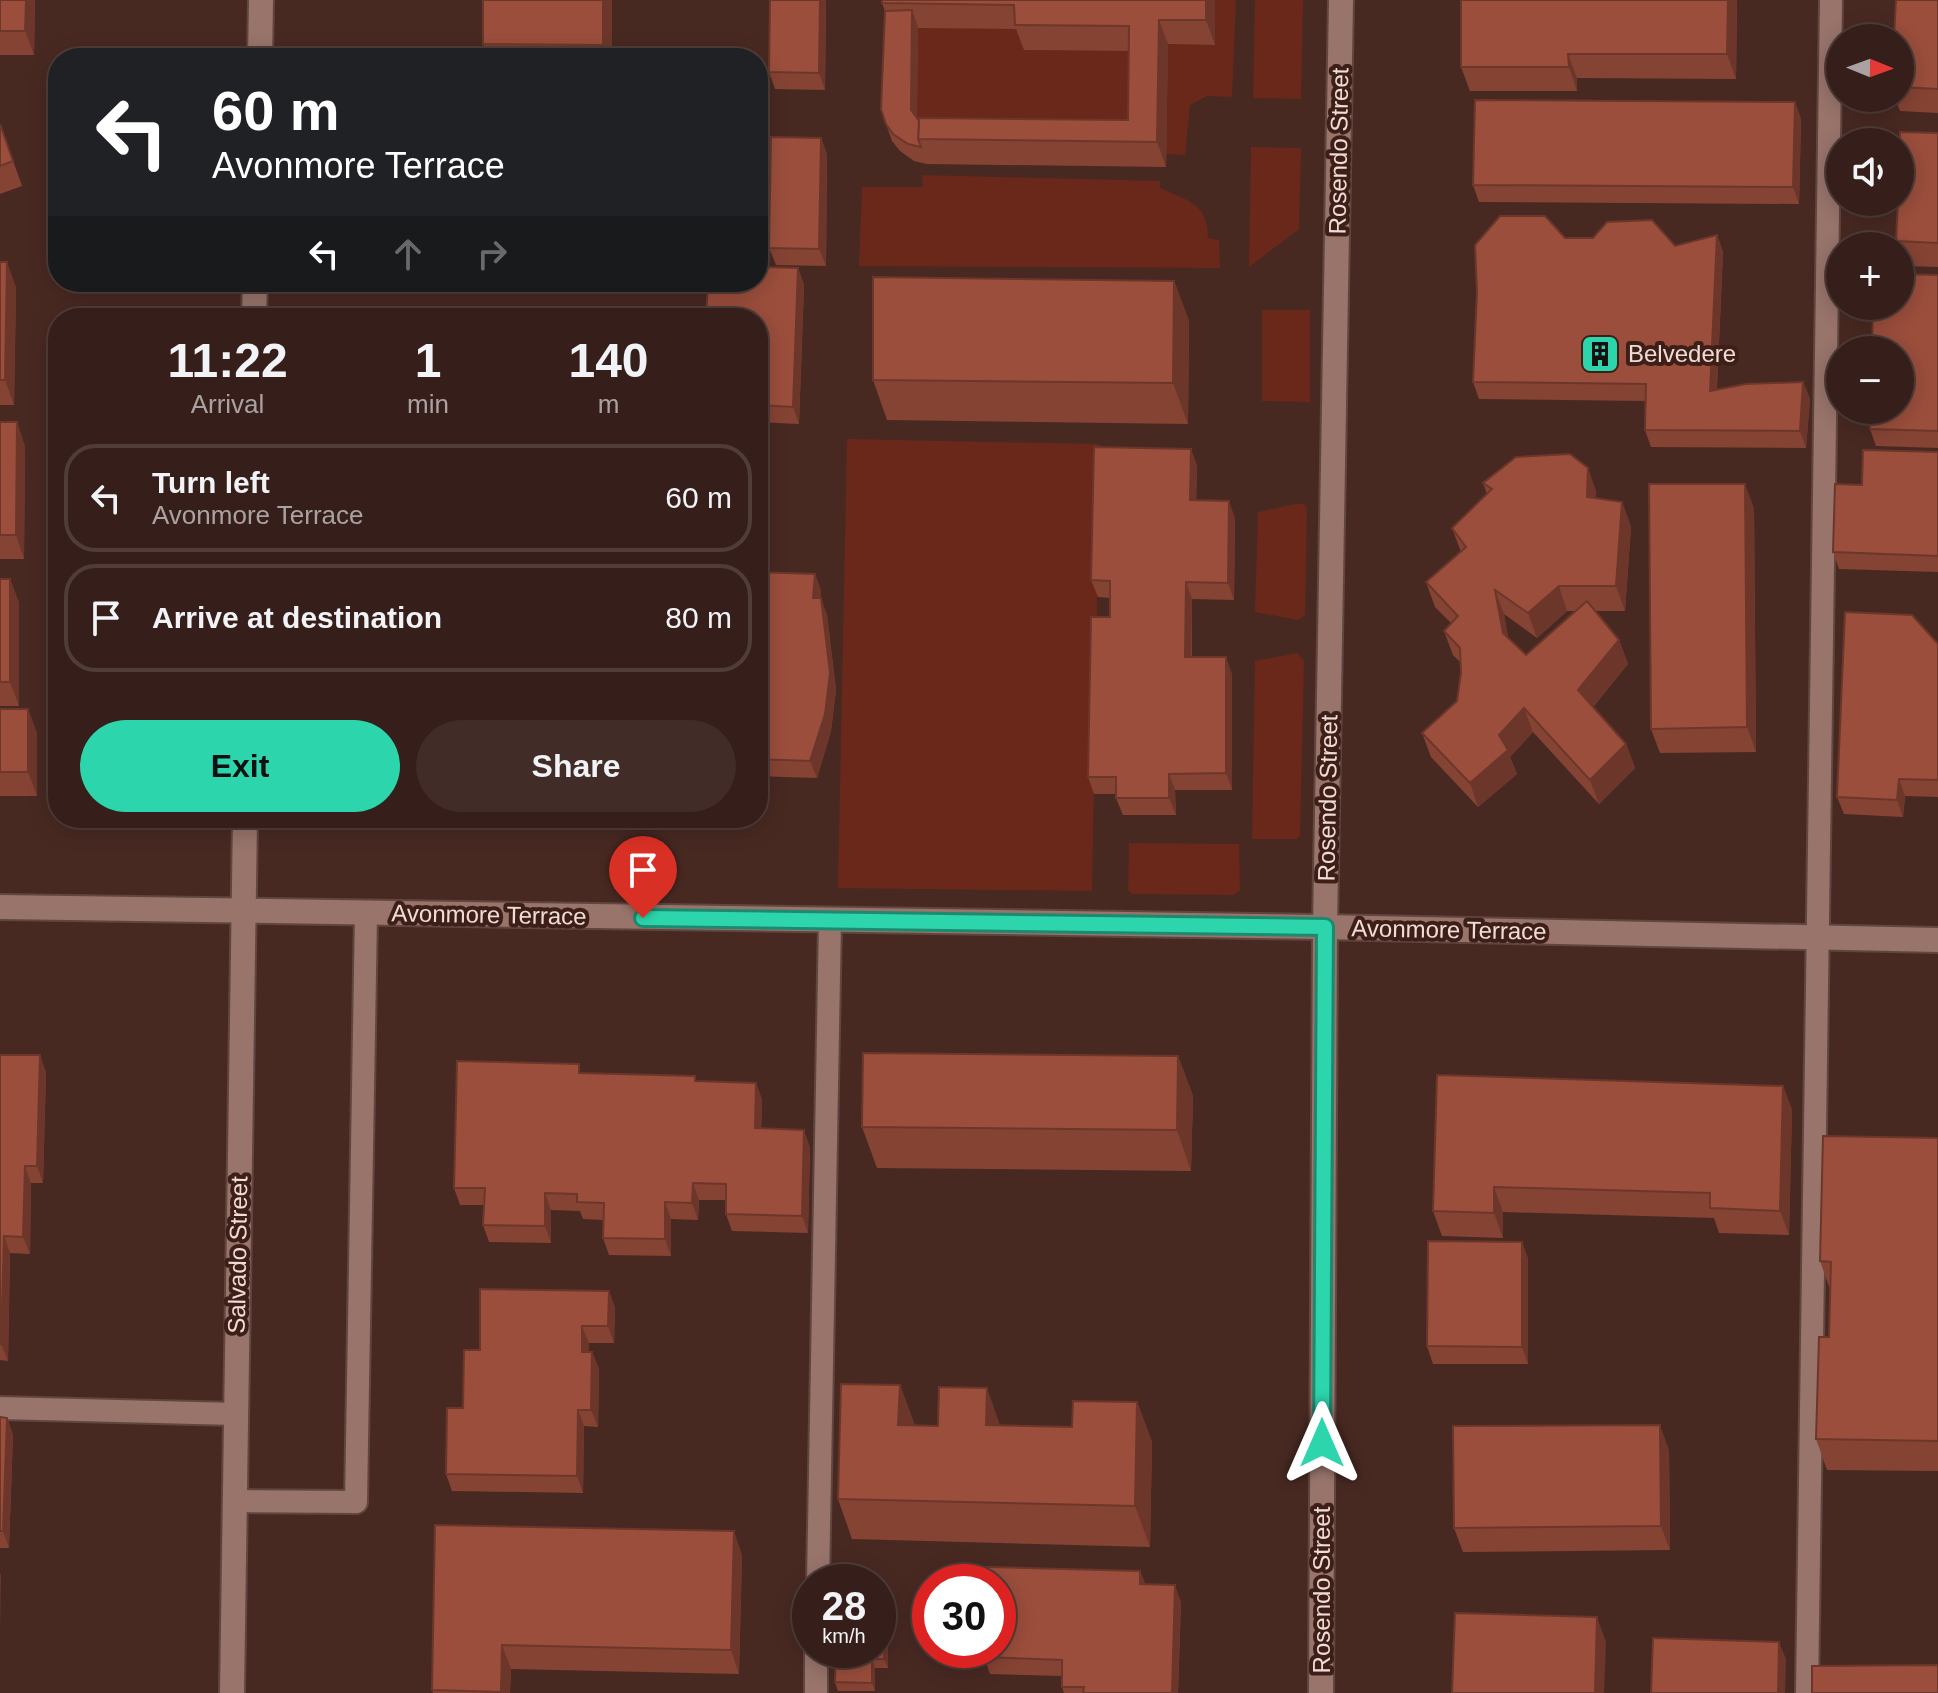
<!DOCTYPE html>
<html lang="en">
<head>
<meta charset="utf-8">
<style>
  body { margin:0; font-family:Helvetica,sans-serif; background:#412c27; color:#f1f3f6; height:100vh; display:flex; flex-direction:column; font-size:30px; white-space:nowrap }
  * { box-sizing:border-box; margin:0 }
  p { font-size:26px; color:#aaa2a2 }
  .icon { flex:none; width:44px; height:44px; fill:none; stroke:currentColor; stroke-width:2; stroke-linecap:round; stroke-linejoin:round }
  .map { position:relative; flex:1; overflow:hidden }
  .details { position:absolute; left:48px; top:308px; width:720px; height:520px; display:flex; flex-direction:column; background:#361f1a; border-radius:32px; box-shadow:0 4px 20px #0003,0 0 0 2px #503d39 }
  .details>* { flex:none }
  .guide { position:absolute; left:48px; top:48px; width:720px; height:244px; border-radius:32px; box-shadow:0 4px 20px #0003,0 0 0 2px #503d39; background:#202124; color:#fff; overflow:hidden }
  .needle { width:52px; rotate:91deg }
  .tools { position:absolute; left:1826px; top:24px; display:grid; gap:16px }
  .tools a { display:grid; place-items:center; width:88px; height:88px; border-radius:50%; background:#361f1a; box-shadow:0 4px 20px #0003,0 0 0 2px #503d39; font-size:40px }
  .speed { position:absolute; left:792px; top:1564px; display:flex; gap:16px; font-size:40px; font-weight:700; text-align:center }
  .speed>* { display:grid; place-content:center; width:104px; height:104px; border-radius:50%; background:#361f1a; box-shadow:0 4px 20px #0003,0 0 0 2px #503d39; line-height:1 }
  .speed small { font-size:20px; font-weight:400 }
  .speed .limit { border:12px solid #d22; background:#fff; color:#111 }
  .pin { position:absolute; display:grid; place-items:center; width:68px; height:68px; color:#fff; margin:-82px -34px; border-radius:50% 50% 50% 0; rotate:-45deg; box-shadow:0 0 8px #0007 }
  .pin .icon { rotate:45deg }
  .me { position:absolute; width:88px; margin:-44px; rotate:0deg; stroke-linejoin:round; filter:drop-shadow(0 0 6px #0008) }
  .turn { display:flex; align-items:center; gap:28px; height:168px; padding:0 32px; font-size:36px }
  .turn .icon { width:104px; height:104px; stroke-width:2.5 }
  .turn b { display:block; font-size:56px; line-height:68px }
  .lanes { display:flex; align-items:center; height:76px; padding:0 32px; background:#0003; justify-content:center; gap:40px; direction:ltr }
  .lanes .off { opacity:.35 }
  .eta { display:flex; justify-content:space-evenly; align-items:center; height:136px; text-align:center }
  .eta b { font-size:48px; font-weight:600; line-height:56px }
  .cta { display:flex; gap:16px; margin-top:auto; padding:16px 32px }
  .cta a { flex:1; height:92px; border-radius:48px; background:#2cd5ab; color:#111; font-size:32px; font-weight:600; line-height:92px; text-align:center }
  .cta a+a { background:#412c27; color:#f1f3f6 }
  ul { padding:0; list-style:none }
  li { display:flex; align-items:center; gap:24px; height:108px; margin:0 16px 12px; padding:0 16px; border:4px solid #503d39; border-radius:32px }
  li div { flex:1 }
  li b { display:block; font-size:30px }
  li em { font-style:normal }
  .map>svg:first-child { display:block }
  .green { fill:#692819 }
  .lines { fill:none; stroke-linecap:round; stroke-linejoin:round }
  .service-casing { stroke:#604640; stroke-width:26 }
  .minor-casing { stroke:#604640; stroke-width:28 }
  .tertiary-casing { stroke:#604640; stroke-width:28 }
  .service { stroke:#98746b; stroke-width:22 }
  .minor { stroke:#98746b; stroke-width:24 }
  .tertiary { stroke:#98746b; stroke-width:24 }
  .wall { fill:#854334; fill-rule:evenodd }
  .shaded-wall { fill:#6c372a }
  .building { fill:#9b4e3c; stroke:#6c372a; stroke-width:2 }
  .route-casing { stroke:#1d8a6f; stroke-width:20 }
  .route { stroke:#2cd5ab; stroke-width:14 }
  .labels { text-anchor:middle; stroke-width:8; stroke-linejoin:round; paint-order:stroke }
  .street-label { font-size:24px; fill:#f0dcd6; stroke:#3d1f18 }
  .poi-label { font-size:24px; fill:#f0dcd6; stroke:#3d1f18; text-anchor:start }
</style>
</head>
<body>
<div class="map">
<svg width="1938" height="1693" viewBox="0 0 1938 1693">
  <rect width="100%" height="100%" fill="#482922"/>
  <g class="green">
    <path d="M1215 0H1236L1232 97 1207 96 1190 105 1185 155 1166 154 1168 44 1215 45Z"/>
    <path d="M1255 0H1303L1301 99 1253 98Z"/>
    <path d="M918 27 1023 29 1024 50 1138 51 1137 144 917 122Z"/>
    <path d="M1251 147 1301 148 1299 229 1249 267Z"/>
    <path d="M922 175 1160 181V188C1187 201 1208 202 1208 238L1219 240 1220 268 859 266 862 187H923Z"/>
    <path d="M1262 310H1310V402L1262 401Z"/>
    <path d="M847 439 1100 444 1092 891 838 888Z"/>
    <path d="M1295 504H1304L1307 509 1305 615 1298 620 1255 612 1258 512Z"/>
    <path d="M1297 653 1304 661 1300 835 1297 839H1252L1255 661Z"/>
    <path d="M1129 843 1239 844 1240 890 1233 895 1132 894 1128 890Z"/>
  </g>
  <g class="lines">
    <g class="service-casing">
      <g id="service">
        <path d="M0 1408 235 1414"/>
        <path d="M234 1501 356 1502 366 913"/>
        <path d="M818 1582 830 920"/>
        <path d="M816 1693V1650"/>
        <path d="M1807 1693 1831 0"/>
      </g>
    </g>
    <g class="minor-casing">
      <g id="minor">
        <path d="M0 907 1325 927 1938 940"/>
        <path d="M1321 1693 1325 927 1341 0"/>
      </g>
    </g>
    <g class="tertiary-casing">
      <g id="tertiary">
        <path d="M260 58 261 0"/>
        <path d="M254 318 255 282"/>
        <path d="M232 1693 245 818"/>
      </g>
    </g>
    <use href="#service" class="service"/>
    <use href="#minor" class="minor"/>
    <use href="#tertiary" class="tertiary"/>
  </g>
  <g class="wall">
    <path d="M0 0H35L34 55H0Z"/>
    <path d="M612 0V58H488L483 44Z"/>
    <path d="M770 0H826L825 90 775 89 769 72Z"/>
    <path d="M1215 0V45L1168 44 1166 167 927 164 914 161 900 151 892 141 886 124 885 11 882 3ZM918 28 1016 29 1024 50 1129 51 1128 120 917 119Z"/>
    <path d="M1461 0H1737L1736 79 1577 78V91H1470L1461 67Z"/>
    <path d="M1938 0V113L1900 111 1895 98H1900V38Z"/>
    <path d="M1795 102 1801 119 1799 204 1479 202 1473 185Z"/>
    <path d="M0 124 22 186 0 194Z"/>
    <path d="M1938 133V267L1905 266 1900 252V246H1898L1896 241Z"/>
    <path d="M821 138 827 155 826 266 776 265 769 248Z"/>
    <path d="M1717 235 1723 252 1717 389 1803 382 1810 399 1806 448 1651 447 1645 430V401L1479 399 1473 382 1565 238 1675 246Z"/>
    <path d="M0 262 16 287 14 405H0Z"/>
    <path d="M798 268 804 285 799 424 758 422V318Z"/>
    <path d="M1938 275V448L1876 446 1870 429Z"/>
    <path d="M1174 281 1189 321 1188 424 887 420 873 380Z"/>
    <path d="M0 422H17L25 447 24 559H0Z"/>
    <path d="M1191 449 1197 466 1196 500 1235 518 1234 600 1192 599V657L1232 674V790H1175L1176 815H1123L1116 798V794H1094L1088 777 1110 617V598L1098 597 1091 580Z"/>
    <path d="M1938 452V572L1839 569 1833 552 1862 485Z"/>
    <path d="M1588 468 1596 492V498L1622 502 1631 527 1625 611H1595L1619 640 1628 664 1593 707 1626 744 1635 768 1599 804 1533 732 1510 757 1517 774 1478 807 1431 757 1422 733 1457 701 1461 673V663L1453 655 1444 631 1451 623 1435 607 1426 582 1461 552 1452 528 1487 494 1483 483ZM1567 611H1577L1526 655 1508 638 1504 614 1537 638Z"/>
    <path d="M1754 508 1756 752 1660 753 1651 729Z"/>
    <path d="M758 572 815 574 821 591 820 598 827 615 836 690 831 731 817 778 758 776Z"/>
    <path d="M0 579H10L19 603V706H0Z"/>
    <path d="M1938 644V797L1905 796 1903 817 1844 814 1837 797Z"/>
    <path d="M0 709H28L37 734V796H0Z"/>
    <path d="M0 1055 46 1072 43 1183H31L30 1254 10 1253 8 1361 0 1360Z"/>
    <path d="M1178 1056 1193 1096 1191 1171 877 1168 862 1127Z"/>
    <path d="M583 1073 697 1081 756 1083 762 1100 761 1129 810 1147 808 1233 732 1231 726 1214V1200H699L698 1220 671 1219V1256L609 1255 603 1238V1220L583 1219 580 1211 551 1210V1243L489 1242 483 1225 484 1205H460L454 1188Z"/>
    <path d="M1437 1075 1783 1086 1792 1110 1789 1235 1719 1233 1714 1218 1503 1212V1238L1442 1236 1433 1211Z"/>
    <path d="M1938 1138V1471L1827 1470 1816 1439 1829 1337 1830 1289 1820 1261Z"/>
    <path d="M1522 1242 1528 1259V1364H1433L1427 1346Z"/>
    <path d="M609 1291 615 1308 614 1343H589L588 1352H592L599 1369 598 1427 584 1426 583 1493 452 1491 446 1474 463 1408 480 1350Z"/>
    <path d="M900 1385 915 1426 1072 1427 1137 1402 1152 1442 1150 1547 852 1539 838 1499Z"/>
    <path d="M0 1417 7 1418 13 1435 9 1548H0Z"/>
    <path d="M1669 1450 1670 1550 1463 1552 1454 1528Z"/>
    <path d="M435 1525 742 1555 739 1674 511 1669 510 1693H433L432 1690Z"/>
    <path d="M1140 1571 1145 1584 1181 1602 1178 1693H1064L1062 1687V1676L990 1674 984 1657Z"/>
    <path d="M885 1613 888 1622V1668H875V1691H838L835 1682Z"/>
  </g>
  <g class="shaded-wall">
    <path d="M26 0H35L34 55 25 31Z"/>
    <path d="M603 0H612V58H607L603 45Z"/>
    <path d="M820 0H826L825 90 819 73Z"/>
    <path d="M1206 0H1215V45L1206 20Z"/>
    <path d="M1728 0H1737L1736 79 1727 54Z"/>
    <path d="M912 10 918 27 917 127 911 110Z"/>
    <path d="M1159 20 1168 44 1166 167 1157 142Z"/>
    <path d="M1568 54 1577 78V91L1569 67Z"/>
    <path d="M1795 102 1801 119 1799 204 1793 187Z"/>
    <path d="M821 138 827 155 826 266 819 249Z"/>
    <path d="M1717 235 1723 252 1716 408 1710 391Z"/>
    <path d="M7 262 16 287 14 405 5 380Z"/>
    <path d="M798 268 804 285 799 424 793 407Z"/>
    <path d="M1174 281 1189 321 1188 424 1173 383Z"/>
    <path d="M1803 382 1810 399 1806 448 1800 431Z"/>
    <path d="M17 422 25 447 24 559 16 535Z"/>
    <path d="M1191 449 1197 466 1196 517 1190 500Z"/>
    <path d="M1588 468 1596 492V521L1587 497Z"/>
    <path d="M1745 484 1754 508 1756 752 1747 727Z"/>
    <path d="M1229 501 1235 518 1234 600 1228 583Z"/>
    <path d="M1622 502 1631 527 1625 611 1616 586Z"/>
    <path d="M815 574 821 591 819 615 813 598Z"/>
    <path d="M10 579 19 603V706L10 682Z"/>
    <path d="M1186 582 1192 599 1191 674 1185 657Z"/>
    <path d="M1559 586 1567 611 1537 638 1528 613Z"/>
    <path d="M1495 590 1504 614 1512 657 1503 633Z"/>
    <path d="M821 598 827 615 836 690 831 731 817 778 810 761Z"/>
    <path d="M1619 640 1628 664 1587 715 1578 690Z"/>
    <path d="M1226 657 1232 674V790L1226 773Z"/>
    <path d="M1524 708 1533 732 1510 757 1517 774 1478 807 1470 783 1499 735Z"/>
    <path d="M28 709 37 734V796L28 772Z"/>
    <path d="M1626 744 1635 768 1599 804 1590 780Z"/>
    <path d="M1169 774 1175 790 1176 815 1169 798Z"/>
    <path d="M1899 779 1905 796 1903 817 1897 800Z"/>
    <path d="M40 1055 46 1072 43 1183 37 1166Z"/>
    <path d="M1178 1056 1193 1096 1191 1171 1177 1130Z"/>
    <path d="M756 1083 762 1100 761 1145 755 1128Z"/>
    <path d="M1783 1086 1792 1110 1789 1235 1780 1211Z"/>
    <path d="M804 1130 810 1147 808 1233 802 1216Z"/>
    <path d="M25 1166 31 1183 30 1254 23 1237Z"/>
    <path d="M693 1183 699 1200 698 1220 692 1203Z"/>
    <path d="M1494 1187 1503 1212V1238L1494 1213Z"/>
    <path d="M545 1193 551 1210V1243L545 1226Z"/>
    <path d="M665 1202 671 1219V1256L665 1239Z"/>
    <path d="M4 1236 10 1253 8 1361 1 1344Z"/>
    <path d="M1522 1242 1528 1259V1364L1522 1347Z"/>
    <path d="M609 1291 615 1308 614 1343 608 1326Z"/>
    <path d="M582 1326 589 1343 588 1369 582 1352Z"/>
    <path d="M592 1352 599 1369 598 1427 591 1410Z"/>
    <path d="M900 1385 915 1426 898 1425Z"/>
    <path d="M987 1388 1001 1428 986 1425Z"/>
    <path d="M1137 1402 1152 1442 1150 1547 1135 1506Z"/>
    <path d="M578 1410 584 1426 583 1493 577 1476Z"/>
    <path d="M7 1418 13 1435 9 1548 3 1531Z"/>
    <path d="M1660 1425 1669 1450 1670 1550 1661 1526Z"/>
    <path d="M734 1531 742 1555 739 1674 731 1650Z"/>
    <path d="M1140 1571 1147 1588 1140 1584Z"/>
    <path d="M0 1573 1 1575 0 1630Z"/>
    <path d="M1175 1585 1181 1602 1178 1693H1172Z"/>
    <path d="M885 1613 888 1622V1668L884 1659Z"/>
    <path d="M1597 1617 1606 1642 1604 1693H1595Z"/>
    <path d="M1779 1642 1786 1659 1785 1693H1778Z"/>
    <path d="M502 1645 511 1669 510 1693H502L501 1692Z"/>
    <path d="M872 1659 875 1668V1691L872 1683Z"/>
  </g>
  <g class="building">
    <path d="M0 0H26L25 31H0Z"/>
    <path d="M483 0H603V45L483 44Z"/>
    <path d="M770 0H820L819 73 769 72Z"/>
    <path d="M882 0H1206V20H1159L1157 142 918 139 919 118 1128 120 1129 26 1015 25 1014 5 882 3Z"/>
    <path d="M1461 0H1728L1727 54H1568L1569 67H1461Z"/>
    <path d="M1896 0H1938V89L1900 87V38H1894Z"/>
    <path d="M912 10 911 110 919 121 918 139 921 147 908 144 893 134 886 124 881 109 885 11Z"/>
    <path d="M1475 100 1795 102 1793 187 1473 185Z"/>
    <path d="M0 124 13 161 0 166Z"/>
    <path d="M1900 132 1938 133V243L1896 241 1898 202H1900Z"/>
    <path d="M771 137 821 138 819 249 769 248Z"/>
    <path d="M1500 216H1545L1565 238H1593L1607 222 1652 220 1675 246 1717 235 1710 391 1746 384 1803 382 1800 431 1645 430 1646 384 1473 382 1477 292 1475 245Z"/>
    <path d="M0 262H7L5 380H0Z"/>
    <path d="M758 267 798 268 793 407 758 405V318H706L708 282H758Z"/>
    <path d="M1900 274 1938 275V431L1870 429V410H1900V350H1872L1873 306H1900Z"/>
    <path d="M873 277 1174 281 1173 383 873 380Z"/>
    <path d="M480 309 602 311V318H480Z"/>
    <path d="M0 422H17L16 535H0Z"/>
    <path d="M1094 447 1191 449 1190 500 1229 501 1228 583 1186 582 1185 657H1226V773L1169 774V798H1116V777H1088L1091 617H1110V581L1091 580Z"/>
    <path d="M1863 450 1938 452V556L1833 552 1835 484 1862 485Z"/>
    <path d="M1570 454 1588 468 1587 497 1622 502 1616 586H1559L1528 613 1495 590 1503 633 1526 655 1587 601 1619 640 1578 690 1626 744 1590 780 1524 708 1499 735 1508 750 1470 783 1422 733 1457 701 1461 673 1460 648 1444 631 1458 616 1426 582 1466 547 1452 528 1492 489 1483 483 1516 457Z"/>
    <path d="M1649 484H1745L1747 727 1651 729Z"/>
    <path d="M758 572 815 574 813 598H821L830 673 825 714 810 761 758 759Z"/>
    <rect x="0" y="579" width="10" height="103"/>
    <path d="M1845 612 1912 615 1938 644V780L1899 779 1897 800 1837 797Z"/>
    <rect x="0" y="709" width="28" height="63"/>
    <path d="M863 1053 1178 1056 1177 1130 862 1127Z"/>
    <path d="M0 1055H40L37 1166H25L23 1237 4 1236 1 1344H0Z"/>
    <path d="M457 1061 579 1064V1073L695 1076V1081L756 1083 755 1128 804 1130 802 1216 726 1214V1184L693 1183 692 1203 665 1202V1239L603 1238 604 1203 577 1202V1194L545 1193V1226L483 1225 485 1188H454Z"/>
    <path d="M1437 1075 1783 1086 1780 1211 1710 1208V1193L1494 1187V1213L1433 1211Z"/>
    <path d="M1823 1136 1938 1138V1441L1816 1439 1819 1337H1829L1831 1262 1820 1261Z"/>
    <path d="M1428 1241 1522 1242V1347L1427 1346Z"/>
    <path d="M480 1289 609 1291 608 1326H582V1352H592L591 1410H578L577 1476 446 1474 447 1408H463L464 1350H480Z"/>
    <path d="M841 1384 900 1385 898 1425 938 1426 939 1387 987 1388 986 1425 1072 1427 1073 1401 1137 1402 1135 1506 838 1499Z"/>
    <path d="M0 1417 7 1418 3 1531H0Z"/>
    <path d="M1660 1425 1661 1526 1454 1528 1453 1426Z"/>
    <path d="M435 1525 734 1531 731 1650 502 1645 501 1692 432 1690Z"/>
    <path d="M952 1566 1140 1571V1584L1175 1585 1172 1693H1083L1084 1687H1062V1660L984 1657V1650H998V1582H952Z"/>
    <path d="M878 1613H885L884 1659H872V1683L835 1682 836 1650H878Z"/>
    <path d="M1455 1613 1597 1617 1595 1693H1452Z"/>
    <path d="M1653 1638 1779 1642 1778 1693H1651Z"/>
    <path d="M1938 1665V1693H1812V1666Z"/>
  </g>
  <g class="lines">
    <g class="route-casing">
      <path id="route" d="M643 918 1325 927 1322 1443"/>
    </g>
    <use href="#route" class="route"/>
  </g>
  <defs>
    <g id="building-square" transform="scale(2)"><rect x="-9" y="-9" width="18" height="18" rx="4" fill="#2cd5ab" stroke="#3d1f18"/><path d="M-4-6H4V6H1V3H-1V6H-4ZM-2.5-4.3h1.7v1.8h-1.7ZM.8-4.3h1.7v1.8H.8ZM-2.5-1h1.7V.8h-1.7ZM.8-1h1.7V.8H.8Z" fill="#111"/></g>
  </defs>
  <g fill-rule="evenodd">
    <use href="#building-square" x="1600" y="354"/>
  </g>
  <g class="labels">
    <g class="street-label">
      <text transform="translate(1339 151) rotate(-89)" y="8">Rosendo Street</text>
      <text transform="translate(1328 798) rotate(-89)" y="8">Rosendo Street</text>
      <text transform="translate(489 915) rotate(1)" y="8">Avonmore Terrace</text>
      <text transform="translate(1449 930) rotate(1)" y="8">Avonmore Terrace</text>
      <text transform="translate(238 1255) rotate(-89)" y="8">Salvado Street</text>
      <text transform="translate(1322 1590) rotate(-90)" y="8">Rosendo Street</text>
    </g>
    <g class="poi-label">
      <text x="1628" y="362">Belvedere</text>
    </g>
  </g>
</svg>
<div class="tools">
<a><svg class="needle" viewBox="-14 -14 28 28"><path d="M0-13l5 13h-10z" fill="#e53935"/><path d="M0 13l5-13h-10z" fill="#aaa2a2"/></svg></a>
<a><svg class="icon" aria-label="sound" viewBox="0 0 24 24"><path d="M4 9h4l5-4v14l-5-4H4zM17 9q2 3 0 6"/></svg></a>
<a>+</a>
<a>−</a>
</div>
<div class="speed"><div>28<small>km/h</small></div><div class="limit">30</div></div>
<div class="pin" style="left:643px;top:918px;background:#d93025"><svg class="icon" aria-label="arrive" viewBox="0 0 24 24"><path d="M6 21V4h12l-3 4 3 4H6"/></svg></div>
<svg class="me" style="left:1322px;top:1443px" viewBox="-20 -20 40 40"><path d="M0-17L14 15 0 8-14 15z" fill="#2cd5ab" stroke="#fff" stroke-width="4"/></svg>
<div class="guide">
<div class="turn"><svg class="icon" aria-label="left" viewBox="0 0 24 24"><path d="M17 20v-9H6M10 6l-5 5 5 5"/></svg><div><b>60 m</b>Avonmore Terrace</div></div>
<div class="lanes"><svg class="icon" aria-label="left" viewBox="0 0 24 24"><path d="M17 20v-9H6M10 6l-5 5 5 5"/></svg><svg class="icon off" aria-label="ahead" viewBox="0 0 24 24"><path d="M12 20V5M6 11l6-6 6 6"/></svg><svg class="icon off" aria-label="right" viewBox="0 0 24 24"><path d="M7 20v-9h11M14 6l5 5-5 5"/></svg></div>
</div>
<section class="details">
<div class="eta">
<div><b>11:22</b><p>Arrival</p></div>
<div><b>1</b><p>min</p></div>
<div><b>140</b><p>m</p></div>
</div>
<ul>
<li><svg class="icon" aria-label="left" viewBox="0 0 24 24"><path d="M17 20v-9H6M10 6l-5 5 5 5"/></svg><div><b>Turn left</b><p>Avonmore Terrace</p></div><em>60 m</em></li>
<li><svg class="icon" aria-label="arrive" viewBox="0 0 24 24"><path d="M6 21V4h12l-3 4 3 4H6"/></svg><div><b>Arrive at destination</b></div><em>80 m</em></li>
</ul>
<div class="cta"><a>Exit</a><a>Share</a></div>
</section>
</div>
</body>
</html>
